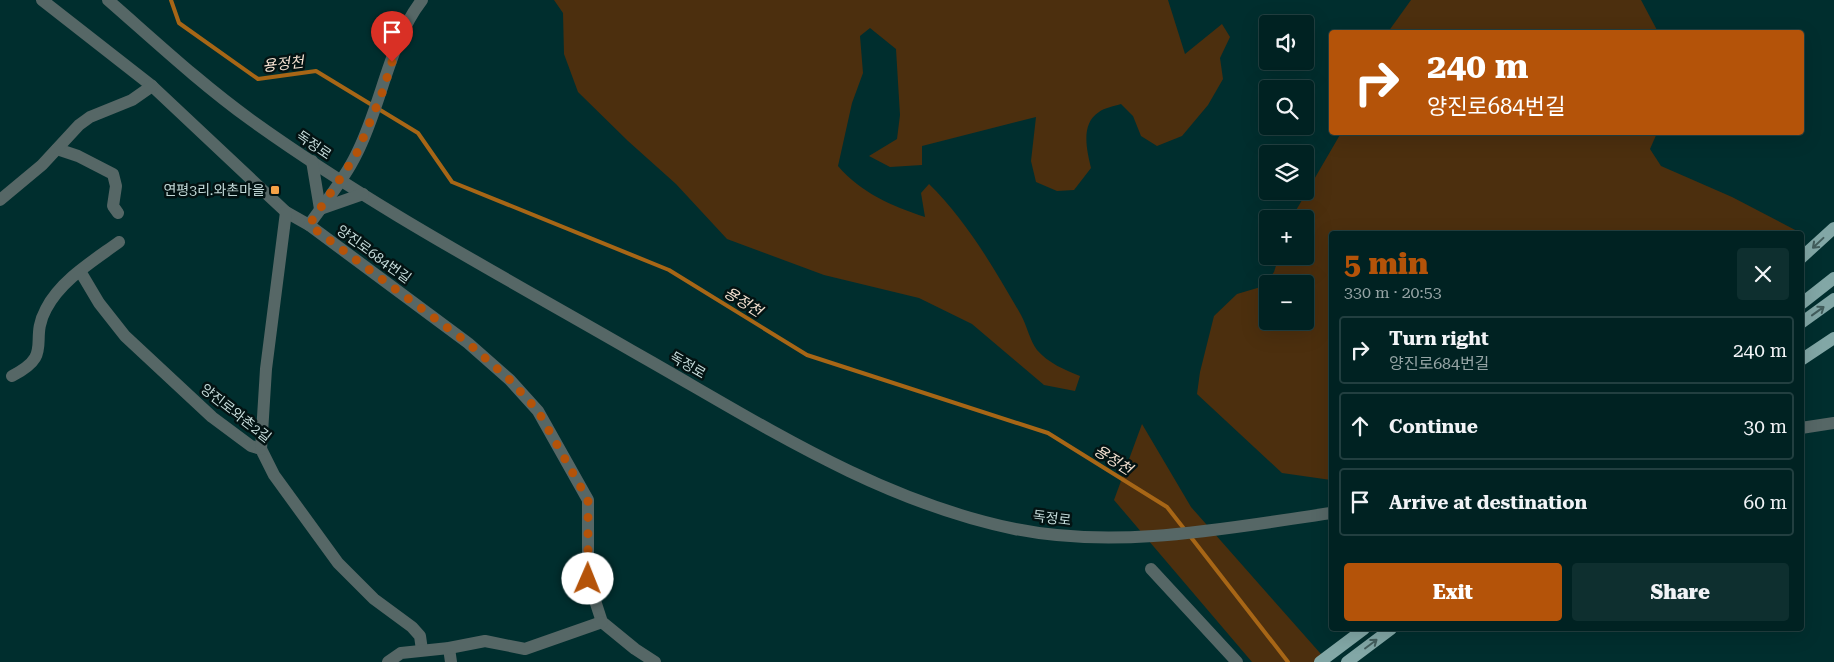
<!DOCTYPE html>
<html lang="en">
<head>
<meta charset="utf-8">
<style>
  body { margin:0; font-family:"Roboto Serif","Noto Sans KR",serif; background:#0e2f2f; color:#f1f3f6; height:100vh; display:flex; flex-direction:column; font-size:19px; white-space:nowrap }
  * { box-sizing:border-box; margin:0 }
  p { font-size:16px; color:#95a4a5 }
  .icon { flex:none; width:28px; height:28px; fill:none; stroke:currentColor; stroke-width:2; stroke-linecap:round; stroke-linejoin:round }
  .map { position:relative; flex:1; overflow:hidden }
  .sheet { position:absolute; left:1329px; top:231px; width:475px; height:400px; display:flex; flex-direction:column; background:#022; border-radius:5px; box-shadow:0 5px 20px #0002,0 0 0 1px #223f40 }
  .sheet>* { flex:none }
  .hud { position:absolute; left:1329px; top:30px; width:475px; height:105px; border-radius:5px; box-shadow:0 5px 20px #0002,0 0 0 1px #223f40; background:#b45309; color:#fff; overflow:hidden }
  .controls { position:absolute; left:1259px; top:15px; display:grid; gap:10px }
  .controls a { display:grid; place-items:center; width:55px; height:55px; border-radius:5px; background:#022; box-shadow:0 5px 20px #0002,0 0 0 1px #223f40; font-size:25px }
  .pin { position:absolute; display:grid; place-items:center; width:42px; height:42px; color:#fff; margin:-51px -21px; border-radius:50% 50% 50% 0; rotate:-45deg; box-shadow:0 0 5px #0007 }
  .pin .icon { rotate:45deg }
  .me { position:absolute; width:55px; margin:-28px; rotate:1deg; stroke-linejoin:round; filter:drop-shadow(0 0 4px #0008) }
  .turn { display:flex; align-items:center; gap:18px; height:105px; padding:0 15px; font-size:22px }
  .turn .icon { width:65px; height:65px; stroke-width:2.5 }
  .turn b { display:block; font-size:35px; line-height:42px }
  .round { display:grid; place-items:center; flex:none; width:52px; height:52px; border-radius:5px; background:#0e2f2f }
  .summary { display:flex; align-items:center; justify-content:space-between; height:85px; padding:0 15px }
  h1 { font-size:30px; font-weight:800; line-height:38px; color:#b45309 }
  .primary-button { display:flex; gap:10px; margin-top:auto; padding:10px 15px }
  .primary-button a { flex:1; height:58px; border-radius:5px; background:#b45309; color:#fff; font-size:20px; font-weight:800; line-height:58px; text-align:center }
  .primary-button a+a { background:#0e2f2f; color:#f1f3f6 }
  ul { padding:0; list-style:none }
  li { display:flex; align-items:center; gap:15px; height:68px; margin:0 10px 8px; padding:0 5px; border:2px solid #223f40; border-radius:5px }
  li div { flex:1 }
  li b { display:block; font-size:19px }
  li em { font-style:normal }
  .map>svg:first-child { display:block }
  .green { fill:#4c2f0e; fill-rule:evenodd }
  .lines { fill:none; stroke-linecap:round; stroke-linejoin:round }
  .stream { stroke:#a76616; stroke-width:4 }
  .minor { stroke:#566766; stroke-width:12 }
  .major { stroke:#82a7a6; stroke-width:12 }
  .oneway { stroke:#425d5c }
  .route { stroke:#b45309; stroke-width:9; stroke-dasharray:0 16.2 }
  .poi-dot { fill:#f6a247; stroke:#031313; stroke-width:2 }
  .labels { text-anchor:middle; stroke-width:5; stroke-linejoin:round; paint-order:stroke }
  .street-label { font-size:14px; fill:#c4dad9; stroke:#031313 }
  .poi-label { font-size:14px; fill:#c4dad9; stroke:#031313; text-anchor:end }
  .water-label { font-size:15px; font-style:italic; fill:#f3e0d0; stroke:#031313 }
</style>
</head>
<body>
<div class="map">
<svg width="1834" height="662" viewBox="0 0 1834 662">
  <rect width="100%" height="100%" fill="#002e2e"/>
  <g class="green">
    <path d="M554 0H1168L1185 54 1222 24 1230 37 1220 58 1223 79 1208 105 1182 136 1157 146 1141 136 1133 116 1121 104C1115 106 1104 108 1099 112 1080 124 1087 151 1091 168L1074 190 1057 191 1036 182 1031 161 1036 117 922 146V165L890 167 869 156 897 139 900 115 896 49 870 28 860 36 863 73 852 103 838 166C861 193 892 206 925 217L921 193 929 184C967 221 995 270 1021 315 1027 326 1030 341 1037 350 1048 363 1065 370 1080 376L1075 391 1044 385 972 324 919 298 824 275 727 239 676 184 628 141 578 92 564 54 563 13Z"/>
    <path d="M1411 0H1641L1658 32H1388Z"/>
    <path d="M1341 133H1657L1650 149 1661 166 1732 197 1799 232 1796 234H1331V480L1282 473 1197 394 1200 372 1214 316 1237 294 1264 286 1274 272 1279 256H1305V219H1291ZM1268 284H1305V321H1268Z"/>
    <path d="M1142 424 1191 507 1328 662H1252L1114 500Z"/>
  </g>
  <g class="lines">
    <g class="stream">
      <path d="M171 0 179 23 258 79 316 71 418 133 452 182 669 270 807 355 1048 433 1167 507 1185 530"/>
      <path d="M1190 536 1288 662"/>
    </g>
    <g class="minor">
      <path d="M42 0 152 86 286 212 309 225 468 343 510 380 538 411 588 500V579L602 622 635 649 655 662"/>
      <path d="M108 0C155 41 201 84 251 120 375 209 510 280 641 356 761 424 878 501 1015 529 1119 550 1228 528 1331 513"/>
      <path d="M57 149 78 156 113 174 116 186 113 206 118 213"/>
      <path d="M312 161 320 209 363 194"/>
      <path d="M0 200 42 165 79 125 90 117 132 100 152 86"/>
      <path d="M309 225C325 202 344 180 356 155 382 105 388 44 422 0"/>
      <path d="M80 271 99 303 125 336 212 417 251 446 261 449 274 475 338 563 374 599 412 627 420 636 422 650"/>
      <path d="M12 376C55 354 28 342 46 309 61 280 93 261 119 242"/>
      <path d="M1801 428 1834 423"/>
      <path d="M261 449 266 369 286 212"/>
      <path d="M1151 569 1237 662"/>
      <path d="M449 648 451 662"/>
      <path d="M388 662 401 653 449 648 485 641 525 649 602 622"/>
    </g>
    <g class="major">
      <path d="M1801 258 1834 228"/>
      <path d="M1801 304 1834 278"/>
      <path d="M1801 323 1834 299"/>
      <path d="M1801 360 1834 338"/>
      <path d="M1320 662 1364 629"/>
      <path d="M1347 662 1391 629"/>
    </g>
  </g>
  <defs><path id="oneway-shaft" d="M-6 0H5M1.5-3L5.5 0L1.5 3" fill="none" stroke-width="1.6" stroke-linecap="round" stroke-linejoin="round" transform="scale(1.25)"/></defs>
  <g class="oneway">
    <use href="#oneway-shaft" transform="translate(1818 243) rotate(137)"/>
    <use href="#oneway-shaft" transform="translate(1818 311) rotate(-36)"/>
    <use href="#oneway-shaft" transform="translate(1371 644) rotate(-37)"/>
  </g>
  <g class="lines">
    <path class="route" d="M392 62 381 96 356 155 309 225 468 343 510 380 538 411 588 500V579"/>
  </g>
  <rect class="poi-dot" x="270" y="185" width="10" height="10" rx="2.5"/>
  <g class="labels">
    <g class="street-label">
      <text transform="translate(314 145) rotate(34)" y="5">독정로</text>
      <text transform="translate(374 254) rotate(36)" y="5">양진로684번길</text>
      <text transform="translate(688 365) rotate(30)" y="5">독정로</text>
      <text transform="translate(236 413) rotate(38)" y="5">양진로와촌2길</text>
      <text transform="translate(1052 518) rotate(7)" y="5">독정로</text>
    </g>
    <g class="poi-label">
      <text x="265" y="195">연평3리.와촌마을</text>
    </g>
    <g class="water-label">
      <text transform="translate(283 64) rotate(-6)" y="5">용정천</text>
      <text transform="translate(743 302) rotate(32)" y="5">용정천</text>
      <text transform="translate(1113 460) rotate(32)" y="5">용정천</text>
    </g>
  </g>
</svg>
<div class="controls">
<a><svg class="icon" aria-label="sound" viewBox="0 0 24 24"><path d="M4 9h4l5-4v14l-5-4H4zM17 9q2 3 0 6"/></svg></a>
<a><svg class="icon" aria-label="search" viewBox="0 0 24 24"><circle cx="10" cy="10" r="6"/><path d="M15 15l6 6"/></svg></a>
<a><svg class="icon" aria-label="layers" viewBox="0 0 24 24"><path d="M12 4l9 5-9 5-9-5zM3 14l9 5 9-5"/></svg></a>
<a>+</a>
<a>−</a>
</div>
<div class="pin" style="left:392px;top:62px;background:#d93025"><svg class="icon" aria-label="arrive" viewBox="0 0 24 24"><path d="M6 21V4h12l-3 4 3 4H6"/></svg></div>
<svg class="me" style="left:588px;top:579px" viewBox="-20 -20 40 40"><circle r="19" fill="#fff"/><path d="M0-13L10 11 0 6-10 11z" fill="#b45309"/></svg>
<div class="hud">
<div class="turn"><svg class="icon" aria-label="right" viewBox="0 0 24 24"><path d="M7 20v-9h11M14 6l5 5-5 5"/></svg><div><b>240 m</b>양진로684번길</div></div>
</div>
<section class="sheet">
<div class="summary"><div><h1>5 min</h1><p>330 m · 20:53</p></div><a class="round"><svg class="icon" aria-label="close" viewBox="0 0 24 24"><path d="M6 6l12 12M18 6L6 18"/></svg></a></div>
<ul>
<li><svg class="icon" aria-label="right" viewBox="0 0 24 24"><path d="M7 20v-9h11M14 6l5 5-5 5"/></svg><div><b>Turn right</b><p>양진로684번길</p></div><em>240 m</em></li>
<li><svg class="icon" aria-label="ahead" viewBox="0 0 24 24"><path d="M12 20V5M6 11l6-6 6 6"/></svg><div><b>Continue</b></div><em>30 m</em></li>
<li><svg class="icon" aria-label="arrive" viewBox="0 0 24 24"><path d="M6 21V4h12l-3 4 3 4H6"/></svg><div><b>Arrive at destination</b></div><em>60 m</em></li>
</ul>
<div class="primary-button"><a>Exit</a><a>Share</a></div>
</section>
</div>
</body>
</html>
